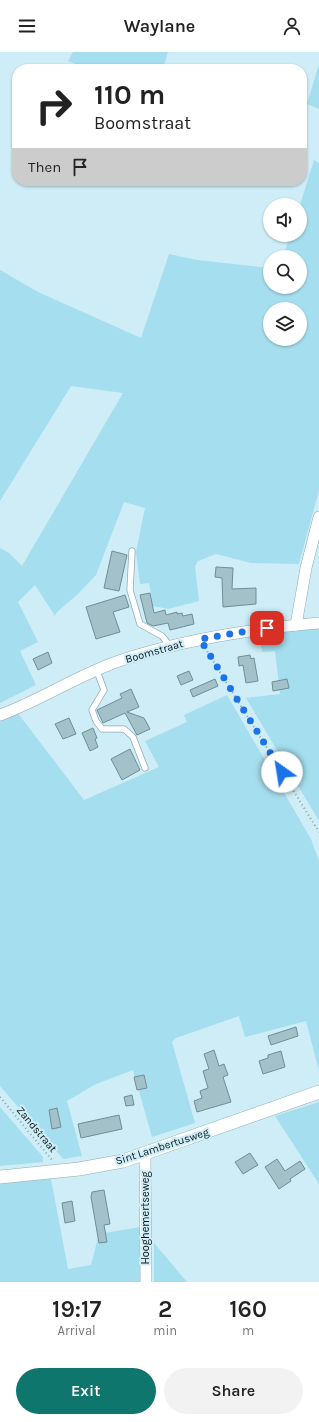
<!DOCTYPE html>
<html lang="en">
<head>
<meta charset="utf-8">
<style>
  body { margin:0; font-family:Karla,sans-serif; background:#f2f2f2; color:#222; height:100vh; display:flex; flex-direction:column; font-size:15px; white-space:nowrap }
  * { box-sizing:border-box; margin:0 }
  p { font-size:13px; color:#767676 }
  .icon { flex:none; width:22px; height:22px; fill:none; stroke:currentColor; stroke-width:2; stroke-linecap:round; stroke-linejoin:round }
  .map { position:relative; height:1230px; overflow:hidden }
  .panel { display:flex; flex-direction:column; background:#fff; flex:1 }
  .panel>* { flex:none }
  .guide { position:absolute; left:12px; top:12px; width:295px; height:122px; border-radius:16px; box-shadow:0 1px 3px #0004; background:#fff; color:#222; overflow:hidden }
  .fabs { position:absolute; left:263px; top:146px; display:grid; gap:8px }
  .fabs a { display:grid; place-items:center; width:44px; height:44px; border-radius:50%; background:#fff; box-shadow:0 1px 3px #0004; font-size:20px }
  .pin { position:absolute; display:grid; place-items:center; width:34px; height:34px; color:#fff; margin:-17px; border-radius:8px; box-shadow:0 2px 6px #0006 }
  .me { position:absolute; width:44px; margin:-22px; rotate:328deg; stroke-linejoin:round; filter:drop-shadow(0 0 3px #0008) }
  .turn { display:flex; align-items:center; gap:14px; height:84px; padding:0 16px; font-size:18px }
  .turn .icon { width:52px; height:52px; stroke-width:2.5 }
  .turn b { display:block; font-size:28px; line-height:34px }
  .then { display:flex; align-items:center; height:38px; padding:0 16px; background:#0003; gap:8px; font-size:15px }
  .eta { display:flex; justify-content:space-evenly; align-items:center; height:68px; text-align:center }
  .eta b { font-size:24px; font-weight:600; line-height:28px }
  .action { display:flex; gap:8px; margin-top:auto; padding:8px 16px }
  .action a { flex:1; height:46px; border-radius:24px; background:#0f766e; color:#fff; font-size:16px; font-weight:600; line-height:46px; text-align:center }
  .action a+a { background:#f2f2f2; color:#222 }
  header { display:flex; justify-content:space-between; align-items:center; height:52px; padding:0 16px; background:#fff; font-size:18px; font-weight:600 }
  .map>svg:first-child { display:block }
  .green { fill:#a5deee; fill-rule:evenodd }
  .building { fill:#a3c1c9; stroke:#708d95 }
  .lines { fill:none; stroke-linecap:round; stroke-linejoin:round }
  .service-casing { stroke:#8dabb3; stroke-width:7 }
  .minor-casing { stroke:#8dabb3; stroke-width:12 }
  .tertiary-casing { stroke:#8dabb3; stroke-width:14 }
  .path { stroke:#89a1a8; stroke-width:2; stroke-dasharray:1 3; stroke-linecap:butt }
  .service { stroke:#fff; stroke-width:5.5 }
  .minor { stroke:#fff; stroke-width:11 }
  .tertiary { stroke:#fff; stroke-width:13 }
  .route { stroke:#1a73e8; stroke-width:7; stroke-dasharray:0 12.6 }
  .labels { text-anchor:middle; stroke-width:4; stroke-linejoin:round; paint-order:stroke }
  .street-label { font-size:11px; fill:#0d191c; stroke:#ceedf6 }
</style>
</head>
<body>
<header><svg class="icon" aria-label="menu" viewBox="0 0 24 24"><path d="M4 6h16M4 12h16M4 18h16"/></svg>Waylane<svg class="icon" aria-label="person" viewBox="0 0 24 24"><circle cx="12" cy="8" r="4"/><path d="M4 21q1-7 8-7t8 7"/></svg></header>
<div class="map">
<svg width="319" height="1230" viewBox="0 0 319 1230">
  <rect width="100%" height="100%" fill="#ceedf6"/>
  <g class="green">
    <path d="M73 0H168L163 17H87L68 9Z"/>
    <path d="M319 12V57L307 52Z"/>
    <path d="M314 108 319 111V438L299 512 251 511 216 502 198 509 195 514 199 549 168 557 153 554 149 531 140 532 136 500 145 456 124 450 96 523 78 542 57 560 55 564 35 533 18 550 38 590 20 599 36 633 0 651V496L9 501 22 514 123 341 71 334 0 449V218L38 240 141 286 169 202 197 208 270 216V235H300V205H283L290 183H300V153ZM270 257H300V287H270Z"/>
    <path d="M319 574V769L246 646 280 642 275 599 262 600 259 580Z"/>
    <path d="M227 643 311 787 319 809V1019L306 969 245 985 239 964 176 986 172 990 195 1071 152 1085 133 1018 96 1032 67 1049 82 1104 63 1107 0 1034V668L17 660 84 748 159 715 145 689 187 670 184 663Z"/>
    <path d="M319 1050V1132L275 1064Z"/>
    <path d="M0 1055 43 1105V1110L0 1114Z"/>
    <path d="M51 1127 68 1217 91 1213 99 1182 140 1175 141 1230H0V1131Z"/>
    <path d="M154 1191 187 1230H154Z"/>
  </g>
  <g class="building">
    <path d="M112 499 127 503 119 539 104 536Z"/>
    <path d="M216 515 233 516 232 537 256 536V552L223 555 222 526 215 525Z"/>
    <path d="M150 541 154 561 165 558 166 563 177 560V562L182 561 183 564 192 562 194 572 170 578 168 571 153 574 147 571 140 543Z"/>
    <path d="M125 543 129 555 113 560 120 580 96 587 86 555Z"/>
    <path d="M48 600 52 611 38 618 33 607Z"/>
    <path d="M250 603 251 607 254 606 258 629 246 631 243 613 239 614 238 605Z"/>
    <path d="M189 619 193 628 181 633 177 624Z"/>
    <path d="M215 627 218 634 193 645 190 638Z"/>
    <path d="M287 627 289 636 273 639 272 630Z"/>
    <path d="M131 637 139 655 127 660 144 666 150 677 137 683 125 661 103 671 97 658 122 646 120 642Z"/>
    <path d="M69 666 76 682 63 687 55 672Z"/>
    <path d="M93 676 97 686 95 687 98 695 90 699 82 681Z"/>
    <path d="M130 697 140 718 122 728 111 707Z"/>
    <path d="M296 975 298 984 271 993 268 984Z"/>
    <path d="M214 998 219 1014 224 1012 228 1023 223 1025 231 1050 197 1060 194 1049 202 1046 200 1039 208 1036 203 1019 209 1017 204 1002Z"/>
    <path d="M281 999 285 1015 263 1022 259 1009 268 1006V1003Z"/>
    <path d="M144 1023 147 1036 137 1038 134 1025Z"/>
    <path d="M132 1043 134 1053 126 1054 124 1045Z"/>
    <path d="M57 1056 61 1075 52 1077 49 1058Z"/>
    <path d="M119 1063 122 1077 81 1086 78 1072Z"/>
    <path d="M250 1101 258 1113 243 1122 235 1110Z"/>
    <path d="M277 1107 285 1119 300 1109 305 1117 290 1127 291 1129 279 1137 265 1115Z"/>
    <path d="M104 1138 110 1172 104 1173 107 1190 99 1191 91 1145 92 1140Z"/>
    <path d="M72 1149 75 1169 65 1171 62 1151Z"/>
  </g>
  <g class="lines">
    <g class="service-casing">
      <g id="service">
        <path d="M132 499 130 538 140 572 162 584 170 594"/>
        <path d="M97 619 104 638 92 658 96 669 102 677H124L133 685 145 716"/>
      </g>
    </g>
    <g class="minor-casing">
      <g id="minor">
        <path d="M296 573 306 516 319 465"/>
        <path d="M0 663C41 648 78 623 119 609 184 587 251 577 319 571"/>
        <path d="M145 1101 146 1230"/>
      </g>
    </g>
    <g class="tertiary-casing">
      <path id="tertiary" d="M0 1125 79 1117 123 1109 319 1040"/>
    </g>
    <g class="path">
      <path d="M205 596 319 780"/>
      <path d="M0 1045 52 1108"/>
    </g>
    <use href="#service" class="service"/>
    <use href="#minor" class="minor"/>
    <use href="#tertiary" class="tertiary"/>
  </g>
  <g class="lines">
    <path class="route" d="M267 576 200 587 282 720"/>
  </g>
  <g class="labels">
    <g class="street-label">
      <text transform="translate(154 599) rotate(-16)" y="4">Boomstraat</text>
      <text transform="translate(37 1077) rotate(50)" y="4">Zandstraat</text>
      <text transform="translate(162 1094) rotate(-18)" y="4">Sint Lambertusweg</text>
      <text transform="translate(145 1166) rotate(-90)" y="4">Hooghemertseweg</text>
    </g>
  </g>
</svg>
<div class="fabs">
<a><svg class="icon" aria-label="sound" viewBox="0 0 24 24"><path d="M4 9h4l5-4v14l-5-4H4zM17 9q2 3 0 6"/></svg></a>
<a><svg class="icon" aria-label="search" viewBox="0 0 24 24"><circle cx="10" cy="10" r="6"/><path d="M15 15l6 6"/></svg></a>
<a><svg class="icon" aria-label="layers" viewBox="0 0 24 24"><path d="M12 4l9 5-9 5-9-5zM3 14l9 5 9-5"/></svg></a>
</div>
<div class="pin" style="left:267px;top:576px;background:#d93025"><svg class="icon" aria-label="arrive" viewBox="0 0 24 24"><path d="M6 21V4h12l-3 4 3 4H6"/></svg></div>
<svg class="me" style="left:282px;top:720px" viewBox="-20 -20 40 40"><circle r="19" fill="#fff"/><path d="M0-13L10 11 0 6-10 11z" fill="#1a73e8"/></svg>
<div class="guide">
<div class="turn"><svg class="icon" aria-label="right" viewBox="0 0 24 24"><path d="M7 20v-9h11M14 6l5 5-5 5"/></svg><div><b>110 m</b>Boomstraat</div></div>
<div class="then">Then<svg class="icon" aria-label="arrive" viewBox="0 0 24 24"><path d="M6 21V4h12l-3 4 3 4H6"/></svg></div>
</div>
</div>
<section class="panel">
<div class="eta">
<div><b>19:17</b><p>Arrival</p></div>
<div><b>2</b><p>min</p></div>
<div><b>160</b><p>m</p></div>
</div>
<div class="action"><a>Exit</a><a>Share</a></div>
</section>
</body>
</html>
